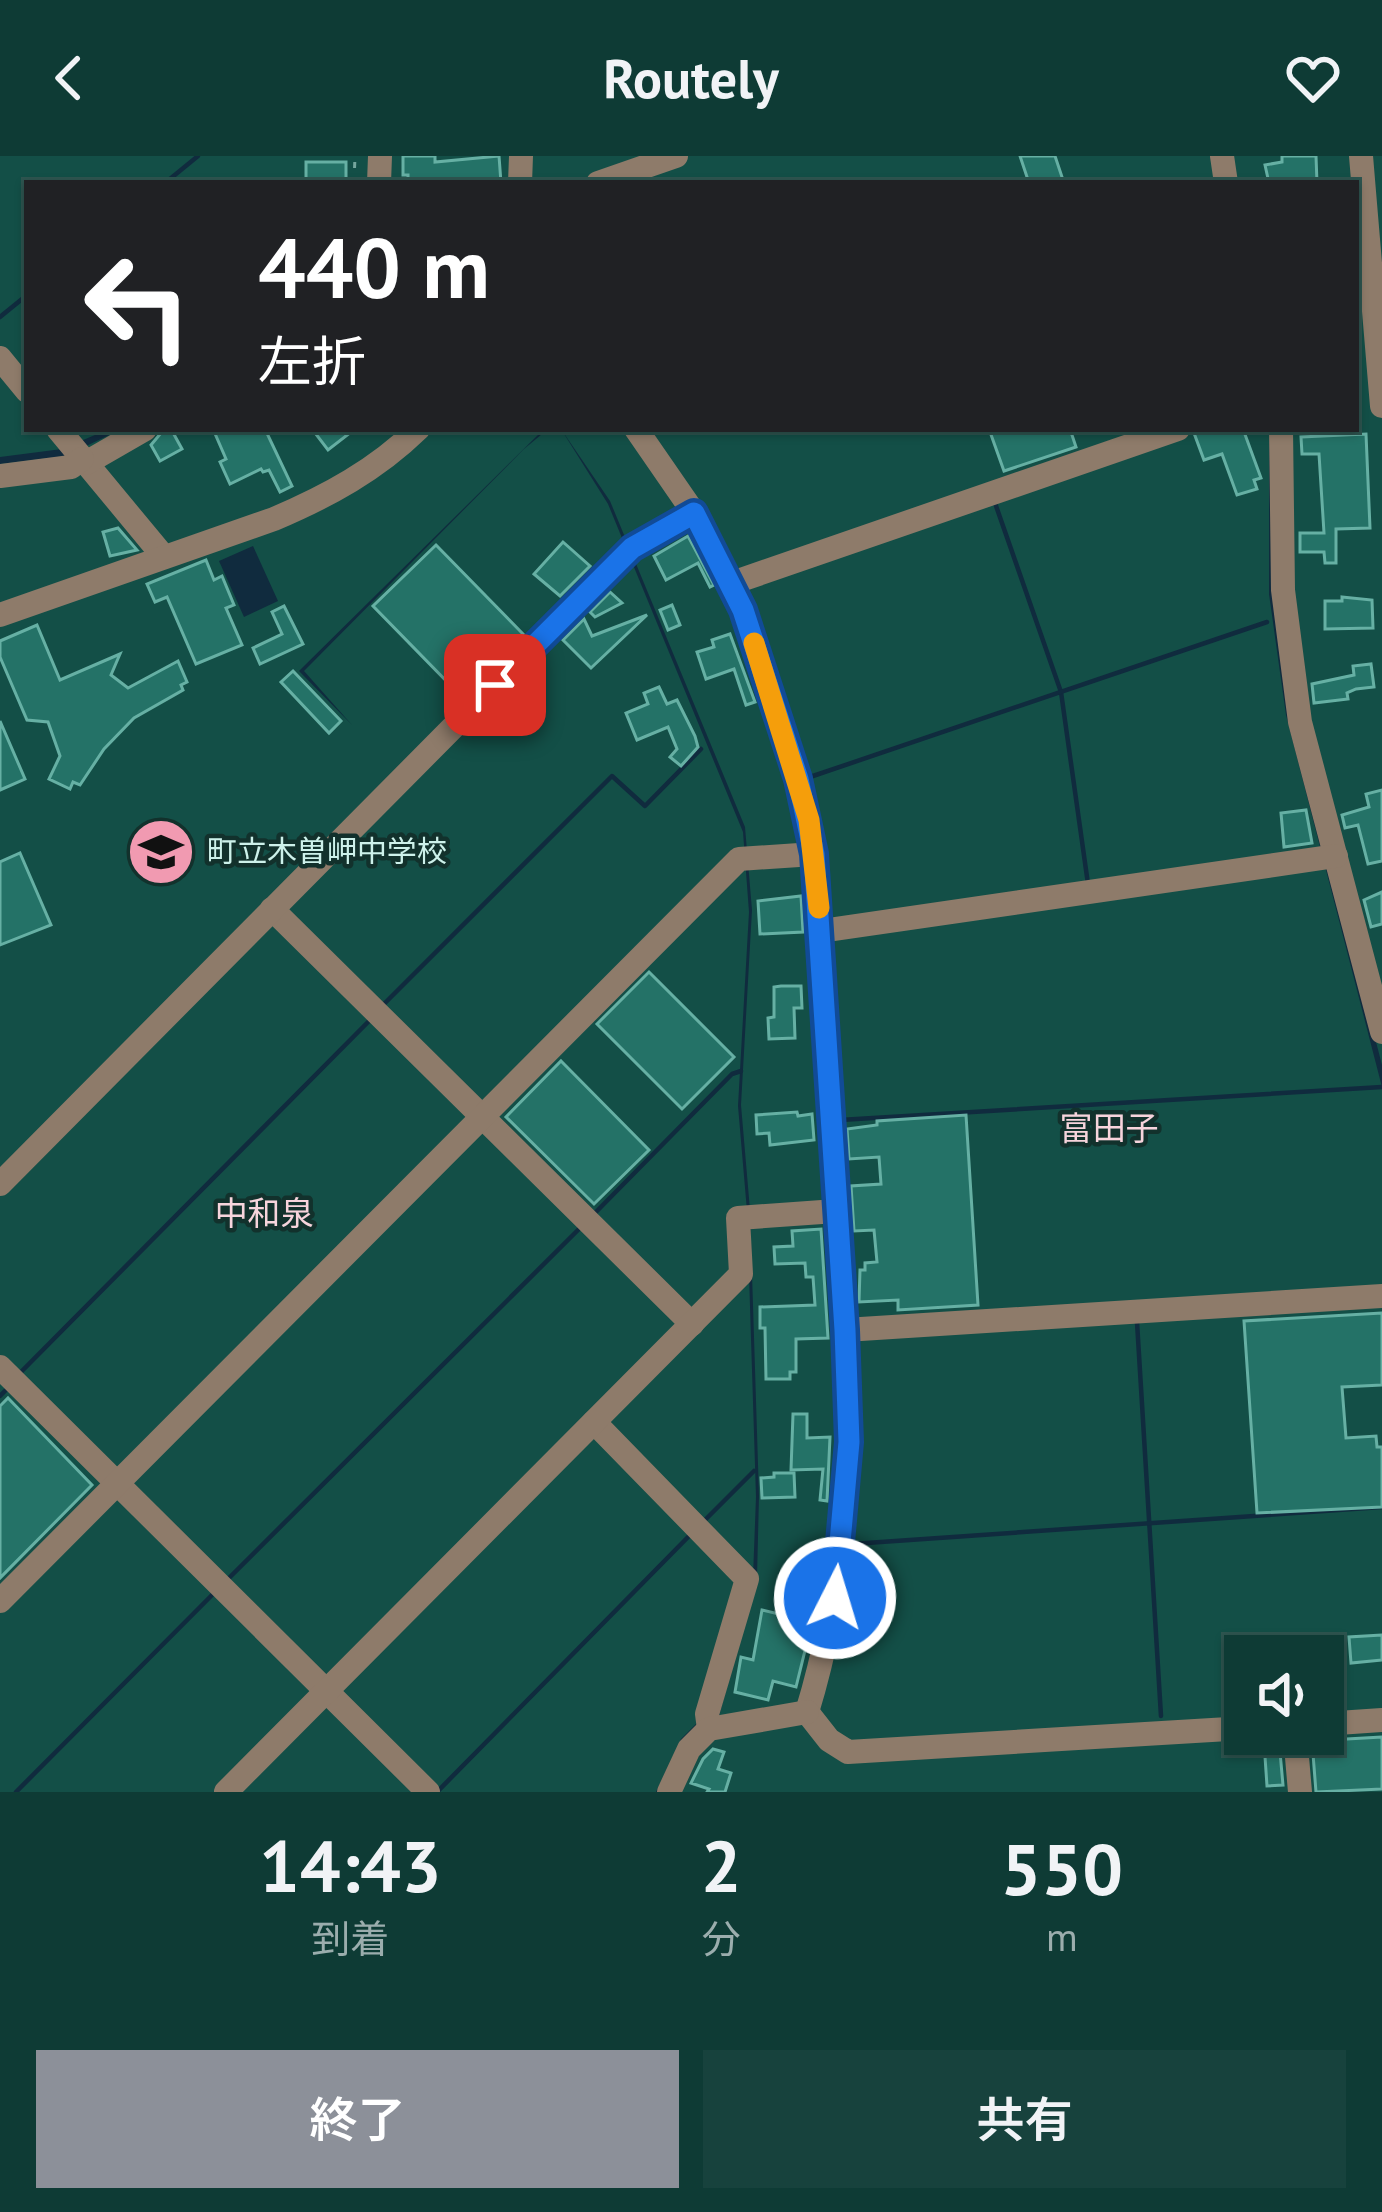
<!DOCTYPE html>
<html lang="ja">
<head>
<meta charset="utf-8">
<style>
  body { margin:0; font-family:"PT Sans","Noto Sans JP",sans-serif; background:#17423d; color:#f1f3f6; height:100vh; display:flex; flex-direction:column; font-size:45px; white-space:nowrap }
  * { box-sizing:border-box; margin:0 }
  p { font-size:39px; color:#9badad }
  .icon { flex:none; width:66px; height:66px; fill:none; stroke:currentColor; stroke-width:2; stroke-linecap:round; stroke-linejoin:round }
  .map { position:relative; height:1636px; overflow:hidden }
  .sheet { display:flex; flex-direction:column; background:#0e3b35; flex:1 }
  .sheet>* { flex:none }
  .top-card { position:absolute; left:24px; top:24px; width:1335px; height:252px; border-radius:0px; box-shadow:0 3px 9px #0004,0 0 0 3px #2e5550; background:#202124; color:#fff; overflow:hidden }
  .fabs { position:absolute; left:1224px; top:1479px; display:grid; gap:24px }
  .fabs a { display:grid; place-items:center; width:120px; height:120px; border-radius:0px; background:#0e3b35; box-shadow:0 3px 9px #0004,0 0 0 3px #2e5550; font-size:60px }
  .pin { position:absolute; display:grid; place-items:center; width:102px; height:102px; color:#fff; margin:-51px; border-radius:24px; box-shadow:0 6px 18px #0006 }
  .me { position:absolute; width:132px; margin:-66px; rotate:5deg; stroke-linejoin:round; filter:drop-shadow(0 0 9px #0008) }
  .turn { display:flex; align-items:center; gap:42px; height:252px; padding:0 36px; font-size:54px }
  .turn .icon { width:156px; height:156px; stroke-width:2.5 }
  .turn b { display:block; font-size:84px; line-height:102px }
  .eta { display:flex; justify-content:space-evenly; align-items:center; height:204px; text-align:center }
  .eta b { font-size:72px; font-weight:600; line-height:84px }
  .action { display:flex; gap:24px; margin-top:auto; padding:24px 36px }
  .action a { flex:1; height:138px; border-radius:0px; background:#8c9099; color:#fff; font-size:48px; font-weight:600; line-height:138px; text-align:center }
  .action a+a { background:#17423d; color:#f1f3f6 }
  header { display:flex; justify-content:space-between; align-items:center; height:156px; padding:0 36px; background:#0e3b35; font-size:54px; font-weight:600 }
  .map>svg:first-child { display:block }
  .water { fill:#102b3e }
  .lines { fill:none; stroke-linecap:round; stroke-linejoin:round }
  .stream { stroke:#102b3e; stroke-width:4.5 }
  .building { fill:#247267; stroke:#66b0a4; stroke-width:3 }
  .path { stroke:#75a59d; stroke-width:3; stroke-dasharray:6 9; stroke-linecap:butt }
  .minor { stroke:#8e7b6a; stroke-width:24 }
  .route-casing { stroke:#114b97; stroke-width:30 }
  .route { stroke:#1a73e8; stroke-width:21 }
  .slow { stroke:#f59e0b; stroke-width:21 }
  .labels { text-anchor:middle; stroke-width:9; stroke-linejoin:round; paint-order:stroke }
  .poi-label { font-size:30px; fill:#cdf1ea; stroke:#12312c; text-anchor:start }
  .neighbourhood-label { font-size:33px; fill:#f7d4dc; stroke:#12312c }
</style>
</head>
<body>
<header><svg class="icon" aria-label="back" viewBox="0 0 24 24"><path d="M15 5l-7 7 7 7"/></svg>Routely<svg class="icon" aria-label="heart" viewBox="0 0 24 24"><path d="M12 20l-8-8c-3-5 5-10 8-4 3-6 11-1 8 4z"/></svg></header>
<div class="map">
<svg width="1382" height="1636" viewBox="0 0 1382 1636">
  <rect width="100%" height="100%" fill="#134f47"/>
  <g class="water">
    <path d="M109 273H122L65 300 0 308V301L62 293Z"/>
    <path d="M544 273H548L524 293 304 515 352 569 299 515Z"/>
    <path d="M561 273 610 345 745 671 752 754 741 949 750 1054 759 1340 757 1421 719 1560 660 1636H656L681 1583 699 1565 753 1421 756 1341 747 1055 738 950 749 756 743 676 608 348Z"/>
    <path d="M1269 273H1273L1291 557 1382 909V931L1286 559 1269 438Z"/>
    <path d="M253 390 278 445 244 461 219 405Z"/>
  </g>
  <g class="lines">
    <g class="stream">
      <path d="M165 27 198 0"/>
      <path d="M0 161 27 139"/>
      <path d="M995 347 1061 536 1088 728"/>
      <path d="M810 621 1267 466"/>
      <path d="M382 850 612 620 645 650 701 593"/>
      <path d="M840 964 1382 931"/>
      <path d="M595 1057 732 918 741 915"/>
      <path d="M1137 1166 1161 1560"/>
      <path d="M18 1219 369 865"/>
      <path d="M0 1240 10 1230"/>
      <path d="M703 1366 754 1315"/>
      <path d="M852 1388 1382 1351"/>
      <path d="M226 1425 579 1073"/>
      <path d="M438 1635 691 1378"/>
      <path d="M16 1636 216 1435"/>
    </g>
  </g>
  <g class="building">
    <path d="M403 0H435V6L499 0 501 27H408V19H403Z"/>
    <path d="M1020 0H1055L1064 27H1029Z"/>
    <path d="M1282 0H1316L1317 27H1269L1265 9 1282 6Z"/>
    <rect x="306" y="6" width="40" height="21"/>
    <path d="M171 273 182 293 160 305 151 289 161 277Z"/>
    <path d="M213 273H265L292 330 280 336 269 314 263 316 261 313 230 328 220 306 226 303Z"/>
    <path d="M312 273H355L328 294Z"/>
    <path d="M989 273H1070L1076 291 1004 315Z"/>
    <path d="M1203 273H1243L1261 322 1254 324 1257 333 1237 339 1222 298 1204 304 1194 277Z"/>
    <path d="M1366 278 1370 372 1336 373V407H1325L1324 396H1300V377H1324L1319 298H1302L1301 281Z"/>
    <path d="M118 372 137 394 110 400 103 376Z"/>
    <path d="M688 380 714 429 710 431 698 407 666 424 654 400Z"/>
    <path d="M563 386 590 410 560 440 534 418Z"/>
    <path d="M436 389 523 478 461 540 373 450Z"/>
    <path d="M206 404 214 424 222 420 234 449 226 452 242 489 196 508 167 441 155 446 147 428Z"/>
    <path d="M610 436 622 447 595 461 590 456Z"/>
    <path d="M1342 441 1372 444 1373 472 1325 473V445H1342Z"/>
    <path d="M672 449 680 469 668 474 660 454Z"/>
    <path d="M284 450 303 488 260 508 253 492 282 478 272 456Z"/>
    <path d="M647 459 591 512 563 484 584 463 592 480Z"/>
    <path d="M37 469 60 524 120 498 111 519 128 532 178 505 187 526 181 529 183 534 134 562 104 593 80 629 73 626 70 633 49 623 60 600 48 566 27 564 0 501V485Z"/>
    <path d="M730 478 755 546 746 549 734 513 706 523 697 496 714 491 712 484Z"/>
    <path d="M1371 508 1374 531 1356 533 1347 537 1348 543 1314 547 1312 528 1354 519 1353 510Z"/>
    <path d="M293 515 341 565 329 577 281 526Z"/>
    <path d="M659 531 667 548 677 544 695 580 698 591 681 610 670 601 677 593 668 571 637 584 626 557 648 548 644 537Z"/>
    <path d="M0 565 25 623 0 634Z"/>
    <path d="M1382 634V705L1368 708 1358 669 1345 672 1342 659 1369 651 1366 638Z"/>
    <path d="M1306 654 1312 687 1284 691 1281 657Z"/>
    <path d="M20 697 51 769 0 789V706Z"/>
    <path d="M1382 736V768L1371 771 1364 744Z"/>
    <path d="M801 740 803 776 760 778 758 745Z"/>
    <path d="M649 816 734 901 682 953 597 868Z"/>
    <path d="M781 830H801L802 852H794L795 882 769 883 768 862 774 861V831Z"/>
    <path d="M561 905 649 994 594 1048 506 961Z"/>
    <path d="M797 956 798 960 812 958 814 984 770 989 769 977 757 978 756 959Z"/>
    <path d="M966 959 978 1149 898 1154V1144L859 1146 860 1114H865V1107L877 1106 874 1074 854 1075 851 1030 881 1028 879 1001 849 1003 847 973 877 969V965Z"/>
    <path d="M821 1073 828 1182 796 1183V1216H790V1223H766L765 1172H760V1151L815 1149 813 1121H806L805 1107 775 1108 774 1091 793 1090 792 1075Z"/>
    <path d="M1382 1157V1229L1342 1231 1346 1282 1376 1280 1377 1291H1382V1351L1257 1357 1244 1165Z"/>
    <path d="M8 1242 92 1329 0 1422V1250Z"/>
    <path d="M793 1258H807V1282L830 1281 827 1345 820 1344 823 1313 791 1314Z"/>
    <path d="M774 1317H794L795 1341 762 1342 761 1322 774 1321Z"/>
    <path d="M762 1454 812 1466 796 1531 773 1525 768 1544 735 1536 741 1501 753 1504Z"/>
    <path d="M1382 1479V1504L1351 1507 1349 1481Z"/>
    <path d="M1382 1581V1633L1316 1636 1312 1585Z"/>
    <path d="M1279 1585 1283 1629 1267 1630 1264 1586Z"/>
    <path d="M713 1593 724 1596 718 1613 731 1617 725 1636H707L709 1633 691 1627 703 1603Z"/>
  </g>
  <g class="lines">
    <path class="path" d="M354 27 355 0"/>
    <g class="minor">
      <path d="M1222 0 1226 27"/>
      <path d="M1361 0 1382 250"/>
      <path d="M379 27 380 0"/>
      <path d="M520 27 521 0"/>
      <path d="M598 27 676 0"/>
      <path d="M0 202 27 235"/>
      <path d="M58 273 164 401"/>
      <path d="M636 273 694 357 732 427 798 623 814 698C823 789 823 881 830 973 845 1172 867 1361 807 1556"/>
      <path d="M1281 273 1283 434 1300 566 1382 876"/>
      <path d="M86 307 145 273"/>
      <path d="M0 320 71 311 82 303"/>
      <path d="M732 427 1178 273"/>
      <path d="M0 459 274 363C328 340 376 314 418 273"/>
      <path d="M272 753 692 1168"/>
      <path d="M821 775 1336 700"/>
      <path d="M0 1028 623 400 694 357"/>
      <path d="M845 1174 1382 1140"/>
      <path d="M0 1211 428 1636"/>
      <path d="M594 1266 747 1423 707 1558 709 1573"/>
      <path d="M0 1445 739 703 814 698"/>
      <path d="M807 1556 829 1584 848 1596 1245 1572"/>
      <path d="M1323 1568 1382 1564"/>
      <path d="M1295 1578 1300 1636"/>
      <path d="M226 1636 741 1118 738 1062 836 1055"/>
      <path d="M669 1636 689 1593 709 1573 807 1556"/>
    </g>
  </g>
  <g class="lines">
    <g class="route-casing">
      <path id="route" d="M495 529 632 392 694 357 743 454 798 623 814 698 845 1174 849 1286 835 1442"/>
    </g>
    <use href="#route" class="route"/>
    <path class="slow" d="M754 487 809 664 819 752"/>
  </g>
  <defs>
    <g id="school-disc" transform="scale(3.45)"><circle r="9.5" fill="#f19ab1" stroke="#12312c"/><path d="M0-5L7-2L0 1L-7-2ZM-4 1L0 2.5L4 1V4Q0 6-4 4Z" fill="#111"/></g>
  </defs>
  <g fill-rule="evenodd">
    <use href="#school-disc" x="161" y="696"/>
  </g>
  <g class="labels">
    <g class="poi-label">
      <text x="207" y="706">町立木曽岬中学校</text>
    </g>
    <g class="neighbourhood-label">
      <text x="1109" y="984">富田子</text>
      <text x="264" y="1069">中和泉</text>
    </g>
  </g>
</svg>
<div class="fabs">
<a><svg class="icon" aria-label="sound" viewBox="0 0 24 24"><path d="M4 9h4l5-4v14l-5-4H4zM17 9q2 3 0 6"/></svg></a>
</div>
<div class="pin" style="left:495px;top:529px;background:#d93025"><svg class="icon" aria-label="arrive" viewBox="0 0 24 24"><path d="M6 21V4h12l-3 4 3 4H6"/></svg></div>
<svg class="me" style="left:835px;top:1442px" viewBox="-20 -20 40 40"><circle r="17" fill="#1a73e8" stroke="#fff" stroke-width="3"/><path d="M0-11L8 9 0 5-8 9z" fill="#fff"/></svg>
<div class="top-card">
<div class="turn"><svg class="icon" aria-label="left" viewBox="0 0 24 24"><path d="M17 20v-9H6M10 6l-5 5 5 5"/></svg><div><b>440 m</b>左折</div></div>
</div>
</div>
<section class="sheet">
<div class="eta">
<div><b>14:43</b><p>到着</p></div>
<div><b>2</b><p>分</p></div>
<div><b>550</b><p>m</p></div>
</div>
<div class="action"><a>終了</a><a>共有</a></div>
</section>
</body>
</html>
